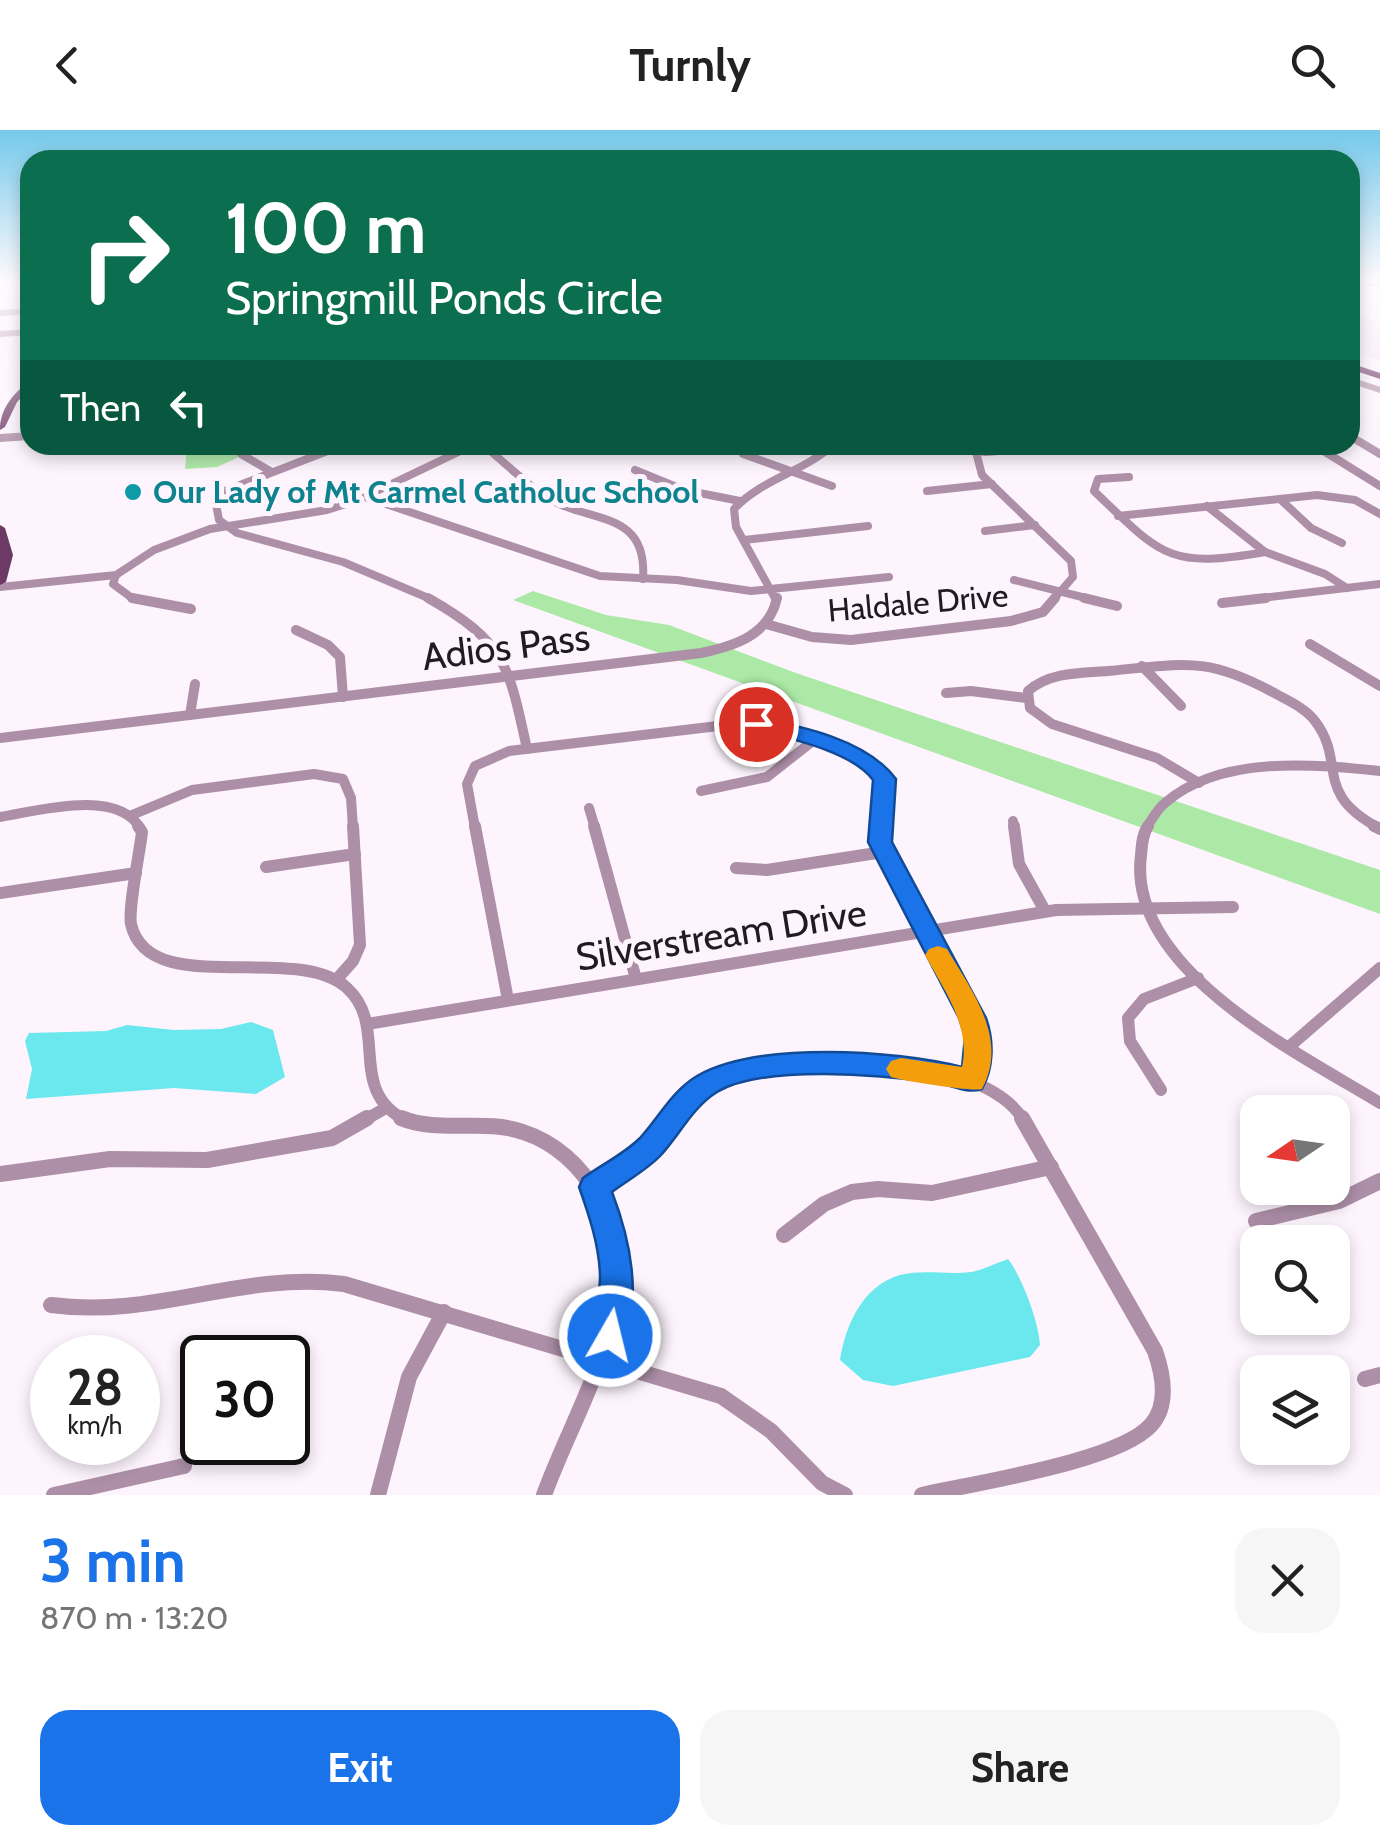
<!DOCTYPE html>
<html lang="en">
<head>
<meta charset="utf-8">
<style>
  body { margin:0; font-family:Cabin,sans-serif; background:#f6f6f6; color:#222; height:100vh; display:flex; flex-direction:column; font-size:38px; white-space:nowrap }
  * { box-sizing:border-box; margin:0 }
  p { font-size:32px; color:#767676 }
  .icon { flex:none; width:55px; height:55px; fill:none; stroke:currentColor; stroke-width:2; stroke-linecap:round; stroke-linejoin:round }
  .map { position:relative; height:1365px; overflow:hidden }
  .panel { display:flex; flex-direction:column; background:#fff; flex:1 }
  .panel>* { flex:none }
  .top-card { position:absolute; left:20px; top:20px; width:1340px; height:305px; border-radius:30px; box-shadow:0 5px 15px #0003; background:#0b6e4f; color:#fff; overflow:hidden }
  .needle { width:65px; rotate:257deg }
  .buttons { position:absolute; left:1240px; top:965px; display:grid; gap:20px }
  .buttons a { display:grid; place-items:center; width:110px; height:110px; border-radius:20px; background:#fff; box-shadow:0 5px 15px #0003; font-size:50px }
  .speed { position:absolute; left:30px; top:1205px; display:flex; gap:20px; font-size:50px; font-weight:700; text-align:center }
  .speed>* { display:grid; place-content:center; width:130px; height:130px; border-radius:50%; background:#fff; box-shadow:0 5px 15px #0003; line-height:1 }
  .speed small { font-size:25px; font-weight:400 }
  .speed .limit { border:5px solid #111; border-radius:15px; background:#fff; color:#111 }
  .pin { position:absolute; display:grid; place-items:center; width:85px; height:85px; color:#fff; margin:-42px; border:5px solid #fff; border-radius:50%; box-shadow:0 2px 10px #0007 }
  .me { position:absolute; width:110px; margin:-55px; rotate:8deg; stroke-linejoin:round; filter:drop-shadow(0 0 8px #0008) }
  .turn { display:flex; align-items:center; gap:35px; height:210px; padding:0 40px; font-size:45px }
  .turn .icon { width:130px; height:130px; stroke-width:2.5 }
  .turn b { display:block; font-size:70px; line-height:85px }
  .then { display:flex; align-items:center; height:95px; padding:0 40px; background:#0003; gap:20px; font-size:38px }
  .round { display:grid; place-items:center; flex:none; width:105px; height:105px; border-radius:30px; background:#f6f6f6 }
  .overview { display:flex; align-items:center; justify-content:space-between; height:170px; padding:0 40px }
  h1 { font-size:60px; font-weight:700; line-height:75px; color:#1a73e8 }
  .button { display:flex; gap:20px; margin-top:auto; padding:20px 40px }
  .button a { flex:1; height:115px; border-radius:30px; background:#1a73e8; color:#fff; font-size:40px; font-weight:700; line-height:115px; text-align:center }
  .button a+a { background:#f6f6f6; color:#222 }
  header { display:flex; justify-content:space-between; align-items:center; height:130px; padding:0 40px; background:#fff; font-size:45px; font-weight:700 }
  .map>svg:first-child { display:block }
  .built { fill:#f5e4f6 }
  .green { fill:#ace9a7 }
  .water { fill:#6ae8ee }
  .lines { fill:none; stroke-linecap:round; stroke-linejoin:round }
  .minor-far4 { stroke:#ad8fa8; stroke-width:6 }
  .minor-far3 { stroke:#ad8fa8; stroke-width:8 }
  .minor-far2 { stroke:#ad8fa8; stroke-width:10 }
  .minor-far1 { stroke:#ad8fa8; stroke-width:12 }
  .minor { stroke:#ad8fa8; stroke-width:16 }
  .major { fill:#6d3a66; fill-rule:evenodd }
  .highway { fill:#55194e; fill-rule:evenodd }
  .route { fill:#1a73e8; stroke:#114b97; stroke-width:2.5 }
  .slow { fill:#f59e0b }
  .culture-dot { fill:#0f9aa8; stroke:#fdf4fd; stroke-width:4 }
  .labels { text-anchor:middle; stroke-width:10; stroke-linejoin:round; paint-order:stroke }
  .far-culture-label { font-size:32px; font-weight:bold; fill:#0d838f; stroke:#fdf4fd; text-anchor:start }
  .far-street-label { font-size:32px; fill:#201b20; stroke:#fdf4fd }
  .street-label { font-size:38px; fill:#201b20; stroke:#fdf4fd }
</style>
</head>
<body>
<header><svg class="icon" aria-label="back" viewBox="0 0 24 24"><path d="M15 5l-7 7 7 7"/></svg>Turnly<svg class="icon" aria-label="search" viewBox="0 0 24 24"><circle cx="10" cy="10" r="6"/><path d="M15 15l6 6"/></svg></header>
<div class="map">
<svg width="1380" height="1365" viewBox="0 0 1380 1365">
  <rect width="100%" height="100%" fill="#fdf4fd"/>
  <path class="built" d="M1350 179 1380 194V231L1350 221Z"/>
  <g class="green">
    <path d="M187 315H244L237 328 217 337 185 339Z"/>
    <path d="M533 461 606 485 669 495 796 543 1380 740V784L513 470Z"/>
  </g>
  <g class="water">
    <path d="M251 892 273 900 285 947 256 964 174 958 26 969 32 939 25 911 29 903 106 901 127 895 174 900 221 899Z"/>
    <path d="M1008 1129C1022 1147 1039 1193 1040 1215L1030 1227 893 1256 863 1250 840 1230C845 1196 863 1155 900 1145 923 1139 948 1145 971 1142 983 1140 996 1133 1008 1129Z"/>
  </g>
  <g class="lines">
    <g class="minor-far4">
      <path d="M0 183 30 181"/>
      <path d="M0 204 30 202"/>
      <path d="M1350 250 1380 260"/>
    </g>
    <g class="minor-far3">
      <path d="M1350 306 1380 324"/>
      <path d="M0 308 30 306"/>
      <path d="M343 315 227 360 216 374 219 390 237 403 343 432 433 470"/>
      <path d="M483 315C503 331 522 350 543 365 586 395 648 377 643 449"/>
      <path d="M929 315 986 322 1071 315"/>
      <path d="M1314 315 1380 356"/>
      <path d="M976 322 982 345 1071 431 1073 447 1053 470"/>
      <path d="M241 324 270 341"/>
      <path d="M743 324 832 356"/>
      <path d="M635 340 684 360 740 371"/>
      <path d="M1129 347 1098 349 1094 361C1162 426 1168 439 1265 422"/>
      <path d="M927 361 992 354"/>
      <path d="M365 367 600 446 677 450 751 461 889 447"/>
      <path d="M1280 369 1311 398 1342 413"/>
      <path d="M1207 376 1265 422 1325 444 1347 458"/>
      <path d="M1118 386 1317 365 1355 370 1380 384"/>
      <path d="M985 401 1035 395"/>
      <path d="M744 410 868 396"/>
      <path d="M116 445 113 454 132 468 144 470"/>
      <path d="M1014 450 1094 470"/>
      <path d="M0 457 116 445 154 420 210 399 327 380 358 370 473 315"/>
      <path d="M776 470 736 397 734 379C762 349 803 342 833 315"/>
      <path d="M1245 470 1380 454"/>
    </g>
    <g class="minor-far2">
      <path d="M132 468 191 479"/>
      <path d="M428 468C506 512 509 536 527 619"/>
      <path d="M1084 468 1117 476"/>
      <path d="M1222 473 1266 468"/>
      <path d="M766 494 812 507 851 510 1011 491 1043 482 1055 468"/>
      <path d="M296 500 328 515 340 527 343 567"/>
      <path d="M1310 514 1380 556"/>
      <path d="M1142 536 1181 576"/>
      <path d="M946 563 971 561 1026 568"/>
      <path d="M190 585 195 554"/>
      <path d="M0 608 701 523C735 516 769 505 777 468"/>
      <path d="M1199 653 1157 628 1052 594 1030 578 1028 561C1050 542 1080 543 1108 541 1185 534 1206 525 1278 565 1291 572 1306 579 1315 591 1347 633 1312 662 1379 698"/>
      <path d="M701 661 767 647 814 610"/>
      <path d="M589 678 595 698"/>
      <path d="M132 685 192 660 314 644 343 649 351 668 353 698"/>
      <path d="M0 687C37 681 117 658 140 698"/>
      <path d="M1013 691 1014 698"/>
      <path d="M475 698 467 654 475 636 509 621 743 593 789 600 829 615 870 633 884 649 880 698"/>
      <path d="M1146 698C1152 690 1157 679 1165 673 1220 625 1313 634 1380 641"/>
    </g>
    <g class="minor-far1">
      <path d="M138 696 142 702C140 721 128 778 131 794 148 871 297 811 347 858 390 897 345 961 407 991"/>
      <path d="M475 696 508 870"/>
      <path d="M594 696 636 849"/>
      <path d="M880 696 883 722 976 895 979 924 972 951"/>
      <path d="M1014 696 1019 734 1045 781"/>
      <path d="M1148 696C1142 705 1142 715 1141 725 1126 839 1300 924 1380 973"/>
      <path d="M1374 696 1380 699"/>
      <path d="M266 737 355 724"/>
      <path d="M736 738 767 740 883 722"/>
      <path d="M0 763 136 743"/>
      <path d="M337 849 353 831 360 815 353 696"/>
      <path d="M367 894 1056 780 1233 777"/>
      <path d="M1290 916 1380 838"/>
      <path d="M1161 960 1130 911 1128 888 1144 869 1198 848"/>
      <path d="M363 991 384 979"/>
      <path d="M671 991C682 976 693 961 710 953 776 920 982 918 1024 991"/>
    </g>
    <g class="minor">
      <path d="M401 988C440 1004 484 988 523 1002 554 1012 582 1036 597 1066 649 1173 580 1266 544 1365"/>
      <path d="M0 1044 110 1029 207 1030 332 1008 367 988"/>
      <path d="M594 1057 643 1024 673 988"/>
      <path d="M1256 1091 1339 1071 1380 1051"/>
      <path d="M784 1105 824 1074 852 1062 878 1059 932 1063 1051 1037"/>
      <path d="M51 1175C156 1189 240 1141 344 1154L721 1266 771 1301 822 1353 845 1365"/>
      <path d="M1365 1249 1380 1245"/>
      <path d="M54 1365 184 1336"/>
      <path d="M378 1365 409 1247 444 1182"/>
      <path d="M922 1365C973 1353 1118 1332 1151 1295 1169 1275 1163 1244 1155 1221L1022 988"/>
    </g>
    <g class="major">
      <path d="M1355 153H1380V157Z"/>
      <path d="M30 251V259L17 272 5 297 0 300C0 279 13 263 30 251Z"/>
      <path d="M0 395 5 398 13 425 6 452 0 455Z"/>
    </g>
    <path class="highway" d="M1350 233 1380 243V249L1350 239Z"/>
  </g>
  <linearGradient id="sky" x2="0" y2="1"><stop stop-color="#75c9ea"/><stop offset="0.44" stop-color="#fefafe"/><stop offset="1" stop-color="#fefafe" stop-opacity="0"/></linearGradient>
  <rect width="1380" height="344" fill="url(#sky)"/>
  <path class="route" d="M756 588C802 596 867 610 896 649L892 712 986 888C994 911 994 937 982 959 967 964 954 956 938 953 883 945 765 934 717 962 693 977 680 1004 661 1025 648 1039 628 1050 612 1062 630 1109 643 1169 622 1217L610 1222 598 1217C587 1194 601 1169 600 1145 599 1115 589 1085 579 1057L583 1048C601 1035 624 1024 640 1008 659 987 672 961 697 946 758 911 895 920 962 937L965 906 959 888 868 712 873 650C851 620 783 607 749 598L746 594 749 589Z"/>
  <path class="slow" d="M938 816 947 819C972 861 1009 909 982 959 972 962 904 951 891 947L886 939 891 931 901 928 962 937C971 896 944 860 925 825L929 819Z"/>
  <circle class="culture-dot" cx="133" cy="362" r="10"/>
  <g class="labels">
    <g class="far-culture-label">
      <text x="153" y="373">Our Lady of Mt Carmel Catholuc School</text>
    </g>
    <g class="far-street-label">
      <text transform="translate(918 473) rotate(-5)" y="11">Haldale Drive</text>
    </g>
    <g class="street-label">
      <text transform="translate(506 517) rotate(-7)" y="13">Adios Pass</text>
      <text transform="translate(721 805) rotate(-9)" y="13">Silverstream Drive</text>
    </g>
  </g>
</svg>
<div class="buttons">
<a><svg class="needle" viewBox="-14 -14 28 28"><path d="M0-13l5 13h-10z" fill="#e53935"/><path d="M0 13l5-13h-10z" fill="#767676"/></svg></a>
<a><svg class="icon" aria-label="search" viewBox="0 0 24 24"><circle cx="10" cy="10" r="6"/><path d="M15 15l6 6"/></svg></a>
<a><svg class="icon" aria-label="layers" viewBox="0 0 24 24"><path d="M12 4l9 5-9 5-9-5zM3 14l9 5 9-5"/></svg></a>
</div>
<div class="speed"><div>28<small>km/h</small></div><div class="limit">30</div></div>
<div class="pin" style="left:756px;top:594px;background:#d93025"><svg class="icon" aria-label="arrive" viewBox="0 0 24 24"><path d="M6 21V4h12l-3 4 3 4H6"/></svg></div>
<svg class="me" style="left:610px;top:1206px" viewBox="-20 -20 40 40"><circle r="17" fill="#1a73e8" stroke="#fff" stroke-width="3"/><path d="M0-11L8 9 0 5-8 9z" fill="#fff"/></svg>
<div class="top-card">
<div class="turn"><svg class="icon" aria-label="right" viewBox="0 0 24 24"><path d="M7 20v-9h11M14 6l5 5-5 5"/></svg><div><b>100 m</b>Springmill Ponds Circle</div></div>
<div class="then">Then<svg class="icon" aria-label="left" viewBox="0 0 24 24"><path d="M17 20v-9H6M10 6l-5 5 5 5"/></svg></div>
</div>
</div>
<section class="panel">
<div class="overview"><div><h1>3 min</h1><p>870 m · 13:20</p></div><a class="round"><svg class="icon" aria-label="close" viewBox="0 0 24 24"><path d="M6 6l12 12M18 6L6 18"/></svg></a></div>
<div class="button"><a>Exit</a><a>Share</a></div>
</section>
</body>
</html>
